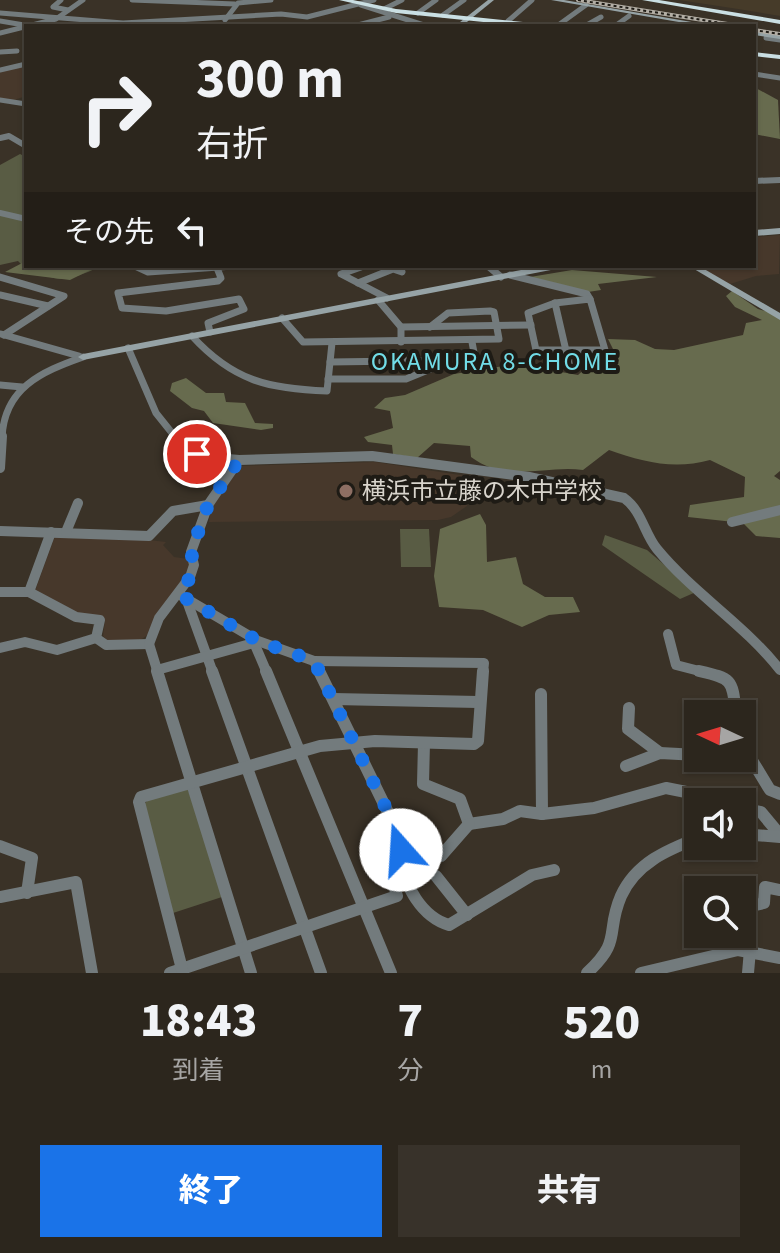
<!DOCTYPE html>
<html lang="ja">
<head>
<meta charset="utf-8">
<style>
  body { margin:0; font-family:"Source Sans 3","Noto Sans JP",sans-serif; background:#38322a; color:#f1f3f6; height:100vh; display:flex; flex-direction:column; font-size:30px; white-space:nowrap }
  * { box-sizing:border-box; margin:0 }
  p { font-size:26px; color:#a6a5a4 }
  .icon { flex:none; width:44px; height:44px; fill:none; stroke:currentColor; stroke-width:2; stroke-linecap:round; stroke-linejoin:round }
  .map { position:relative; height:973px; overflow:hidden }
  .details { display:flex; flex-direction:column; background:#2c261d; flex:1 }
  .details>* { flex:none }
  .top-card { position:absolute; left:24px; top:24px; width:732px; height:244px; border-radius:0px; box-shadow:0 2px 6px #0004,0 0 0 2px #48433b; background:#2c261d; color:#f1f3f6; overflow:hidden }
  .needle { width:52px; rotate:274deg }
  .buttons { position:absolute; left:684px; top:700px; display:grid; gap:16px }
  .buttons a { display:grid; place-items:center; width:72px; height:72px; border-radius:0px; background:#2c261d; box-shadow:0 2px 6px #0004,0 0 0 2px #48433b; font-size:40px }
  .pin { position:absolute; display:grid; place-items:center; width:68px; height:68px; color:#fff; margin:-34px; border:4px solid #fff; border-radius:50%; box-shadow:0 2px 8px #0007 }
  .me { position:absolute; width:88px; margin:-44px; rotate:341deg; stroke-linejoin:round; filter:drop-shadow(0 0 6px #0008) }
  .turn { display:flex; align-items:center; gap:28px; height:168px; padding:0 40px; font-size:36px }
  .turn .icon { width:104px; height:104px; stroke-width:2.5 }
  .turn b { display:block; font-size:56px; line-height:68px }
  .then { display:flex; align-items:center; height:76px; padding:0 40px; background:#0003; gap:16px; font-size:30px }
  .eta { display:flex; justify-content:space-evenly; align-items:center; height:136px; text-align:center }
  .eta b { font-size:48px; font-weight:800; line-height:56px }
  .primary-button { display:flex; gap:16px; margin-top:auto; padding:16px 40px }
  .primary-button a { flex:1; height:92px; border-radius:0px; background:#1a73e8; color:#fff; font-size:32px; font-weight:800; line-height:92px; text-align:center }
  .primary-button a+a { background:#38322a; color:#f1f3f6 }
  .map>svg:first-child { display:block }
  .built { fill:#463b29 }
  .education { fill:#47382b }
  .green { fill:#595c44 }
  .forest { fill:#676b4e }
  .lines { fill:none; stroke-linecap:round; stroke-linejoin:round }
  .street-far4 { stroke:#737b7d; stroke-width:5 }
  .street-far3 { stroke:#737b7d; stroke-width:6 }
  .street-far2 { stroke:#737b7d; stroke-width:7 }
  .street-far1 { stroke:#737b7d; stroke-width:10 }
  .street { stroke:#737b7d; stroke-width:12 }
  .secondary { fill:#96a3a6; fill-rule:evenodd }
  .highway { fill:#cadfe3; fill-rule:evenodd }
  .rail-casing { stroke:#b3aea5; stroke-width:4 }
  .rail { stroke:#1e1b15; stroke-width:2; stroke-dasharray:3; stroke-linecap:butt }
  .route { stroke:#1a73e8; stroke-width:14; stroke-dasharray:0 25.2 }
  .education-dot { fill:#8d6e63; stroke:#1e1b15; stroke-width:3 }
  .labels { text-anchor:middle; stroke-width:8; stroke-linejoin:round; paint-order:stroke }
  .poi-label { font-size:24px; fill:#d8d4cc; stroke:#1e1b15; text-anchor:start }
  .neighbourhood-label { font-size:26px; letter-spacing:2px; fill:#71dce7; stroke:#1e1b15 }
</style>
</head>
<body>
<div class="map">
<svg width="780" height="973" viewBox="0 0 780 973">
  <rect width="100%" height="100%" fill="#3a3227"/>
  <path class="built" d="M679 0H780V16L738 9Z"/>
  <g class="education">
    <path d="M26 64V96L11 101 0 99V71Z"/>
    <path d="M780 235 779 274 756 276 730 284 698 266H754V237Z"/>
    <path d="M375 462 473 477 467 506 451 517 438 520 209 522 211 505 241 466Z"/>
    <path d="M106 535 166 542 163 545 174 557 188 559 189 567 168 603 149 634 136 643 109 642 103 636 105 620 80 615 35 591 55 536Z"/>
  </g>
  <g class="green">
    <path d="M20 154 26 157V266H101C63 284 58 283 21 264L18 261 0 265V165Z"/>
    <path d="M400 529H429L431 567H401Z"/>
    <path d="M605 535 647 550 696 592 680 599 602 545Z"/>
    <path d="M187 787 225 896 173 913 144 805 148 799Z"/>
  </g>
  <g class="forest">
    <path d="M754 87 778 100 780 139 754 134Z"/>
    <path d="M26 261V266H98L70 280 5 272Z"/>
    <path d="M572 270 657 277 598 284 601 290 588 292 530 277Z"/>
    <path d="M732 291 758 309 780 315V471L774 476 780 480V538L756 536 743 523 688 517 690 505 744 497 745 477 710 460C674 470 643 462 609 450L583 470C543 465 507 484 471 457L470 446 434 443 417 458 393 454 392 445 368 442 364 437 393 428 390 411 374 408 385 398 405 395 454 374 516 364 578 375 589 365H613L619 361 608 339 635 340 655 349 674 350 743 335 746 323 762 320 735 307 726 296Z"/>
    <path d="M186 378 206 393H224L226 402 245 403 255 423 273 424V428L261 430 213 423 204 411 192 408 170 391 172 383Z"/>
    <path d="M480 514 486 525 487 562 516 557 523 584 545 597H573L580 612 549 615 522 627 483 610 439 607 434 576 440 529Z"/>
  </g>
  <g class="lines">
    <g class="street-far4">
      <path d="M61 0 53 7 68 10"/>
      <path d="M132 0 235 4"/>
      <path d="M361 5 427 26"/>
      <path d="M384 9 402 0"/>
      <path d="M0 13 123 23 281 14 307 17 374 0"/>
      <path d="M418 13 436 0"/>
      <path d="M443 15 464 0"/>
      <path d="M225 20 238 3 271 0"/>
      <path d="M0 21 24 25"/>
      <path d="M508 21 532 0"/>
      <path d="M354 26 389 17"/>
      <path d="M557 26 586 5"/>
      <path d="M585 26 601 17"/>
      <path d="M615 26 629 16"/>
      <path d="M0 33 56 19 83 0"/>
      <path d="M766 38 780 40"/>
      <path d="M0 52 17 51"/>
      <path d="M0 70 26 64"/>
      <path d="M754 74 780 78"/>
      <path d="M0 100 26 104"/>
    </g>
    <g class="street-far3">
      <path d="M0 138 9 136 26 146"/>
      <path d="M754 181 780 180"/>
      <path d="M0 213 26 219"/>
    </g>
    <g class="street-far2">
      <path d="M135 266 148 272 233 266"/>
      <path d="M488 266 501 277"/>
      <path d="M361 267 341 274 387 298"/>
      <path d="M510 275 587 294 590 299"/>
      <path d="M0 277 64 296 4 335"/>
      <path d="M358 283 393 269 402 272"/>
      <path d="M0 295 48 306"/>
      <path d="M590 299 605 350H536L528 313 555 303Z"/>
      <path d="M378 300 401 327V342"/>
      <path d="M555 303 570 368"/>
      <path d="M282 318 303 342 499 339 494 312 490 311 448 313 430 327"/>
      <path d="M401 327 531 325"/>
      <path d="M210 332 208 323 244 309 239 299 166 311 122 308 118 293 218 281 221 278 217 268"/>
      <path d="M1 334 79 356"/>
      <path d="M192 336C233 381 269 389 327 391L332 343"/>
      <path d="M128 348 156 413 176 438"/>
      <path d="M330 362 471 360 475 358 472 342"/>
      <path d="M328 379H406L445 363"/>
      <path d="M0 385 22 387"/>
      <path d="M2 438C4 388 41 372 83 357"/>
    </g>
    <g class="street-far1">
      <path d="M174 436 182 446 206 457 239 460 372 456 529 477 624 498C642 511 644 533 657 549 694 594 744 624 780 670"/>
      <path d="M0 468 2 436"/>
      <path d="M732 522 780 510"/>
      <path d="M0 531 149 536 173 511 208 505"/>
      <path d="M66 532 78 503"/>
      <path d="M0 592H29L76 617 100 620 96 638 106 645 149 644"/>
      <path d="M29 592 51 532"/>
      <path d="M180 595 258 641 314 661 320 673"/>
      <path d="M187 601 213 673"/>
      <path d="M668 634 676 665 707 673"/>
      <path d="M149 644 158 673"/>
      <path d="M149 644 159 618 190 577 194 565 191 552 208 505 239 460"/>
      <path d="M255 645 267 673"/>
      <path d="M0 648 25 642 57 650 96 638"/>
      <path d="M314 661 484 663 483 673"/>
      <path d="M157 670 257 642"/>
    </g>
    <g class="street">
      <path d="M157 671 251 973"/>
      <path d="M212 671 321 973"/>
      <path d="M266 671 391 973"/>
      <path d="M699 671C733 679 732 679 736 714"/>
      <path d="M541 694 542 814"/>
      <path d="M334 699 478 702"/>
      <path d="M629 708 628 729 660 753"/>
      <path d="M424 743 423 784 460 799 469 824 503 819 520 811 542 814 594 808 666 788 691 793 703 802"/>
      <path d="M742 744 770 790 780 794"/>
      <path d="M626 766 660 753 698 755"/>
      <path d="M742 808 761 812 780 835"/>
      <path d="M742 834 780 837"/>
      <path d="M0 846 32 858 27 893"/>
      <path d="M395 855C406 882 418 916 449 925L532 875 554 870"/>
      <path d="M441 856 469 824"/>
      <path d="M436 876 467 915"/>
      <path d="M0 897 76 882 92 973"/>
      <path d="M742 908 764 903 765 887 780 890"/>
      <path d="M170 973 397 896 387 860 401 850 403 843 319 671"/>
      <path d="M183 973 139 802 141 797 320 746 375 741 474 744 478 741 483 671"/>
      <path d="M587 973C623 940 605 933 621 896 636 863 667 850 698 838"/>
      <path d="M641 973 738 950 780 958"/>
      <path d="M748 973 750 950"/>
    </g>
    <g class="secondary">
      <path d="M488 0H494L462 26H455Z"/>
      <path d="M551 0H564L715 26H702Z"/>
      <path d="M754 31 780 35V39L754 35Z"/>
      <path d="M780 228V234L754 236V230Z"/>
      <path d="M542 266H560L556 269 83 360 78 357 83 354Z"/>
      <path d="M689 266H699L780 313V320Z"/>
    </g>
    <g class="highway">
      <path d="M339 0H353L396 9 543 24 547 26H521L396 13Z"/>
      <path d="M642 0H659L780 20V24Z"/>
      <path d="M754 52 780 55V59L754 56Z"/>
    </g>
    <g class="rail-casing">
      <g id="rail">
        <path d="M578 0 740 26"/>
        <path d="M754 30 780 34"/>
      </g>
    </g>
    <use href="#rail" class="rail"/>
  </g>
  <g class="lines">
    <path class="route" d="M197 454 239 460 208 505 191 552 194 565 190 577 180 595 258 641 314 661 403 843 401 850"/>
  </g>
  <circle class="education-dot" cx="346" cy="491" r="8"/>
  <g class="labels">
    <g class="poi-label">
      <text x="362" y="499">横浜市立藤の木中学校</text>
    </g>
    <g class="neighbourhood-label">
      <text x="495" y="370">OKAMURA 8-CHOME</text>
    </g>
  </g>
</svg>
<div class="buttons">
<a><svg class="needle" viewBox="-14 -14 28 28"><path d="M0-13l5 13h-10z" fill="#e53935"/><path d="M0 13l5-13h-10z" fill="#a6a5a4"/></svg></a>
<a><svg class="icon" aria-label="sound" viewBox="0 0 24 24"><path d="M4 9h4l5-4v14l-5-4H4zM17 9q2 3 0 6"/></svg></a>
<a><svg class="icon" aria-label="search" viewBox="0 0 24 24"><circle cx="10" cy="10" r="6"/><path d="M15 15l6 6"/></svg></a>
</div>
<div class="pin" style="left:197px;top:454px;background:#d93025"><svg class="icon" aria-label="arrive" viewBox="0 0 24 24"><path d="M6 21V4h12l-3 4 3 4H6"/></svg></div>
<svg class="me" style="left:401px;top:850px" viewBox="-20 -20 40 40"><circle r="19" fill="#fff"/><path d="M0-13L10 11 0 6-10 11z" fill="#1a73e8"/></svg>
<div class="top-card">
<div class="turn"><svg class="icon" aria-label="right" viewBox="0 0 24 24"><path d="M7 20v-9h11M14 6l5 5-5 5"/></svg><div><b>300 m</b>右折</div></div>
<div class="then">その先<svg class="icon" aria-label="left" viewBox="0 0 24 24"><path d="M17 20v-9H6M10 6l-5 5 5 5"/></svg></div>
</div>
</div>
<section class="details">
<div class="eta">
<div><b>18:43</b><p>到着</p></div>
<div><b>7</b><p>分</p></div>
<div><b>520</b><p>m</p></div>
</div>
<div class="primary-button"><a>終了</a><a>共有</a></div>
</section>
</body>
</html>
